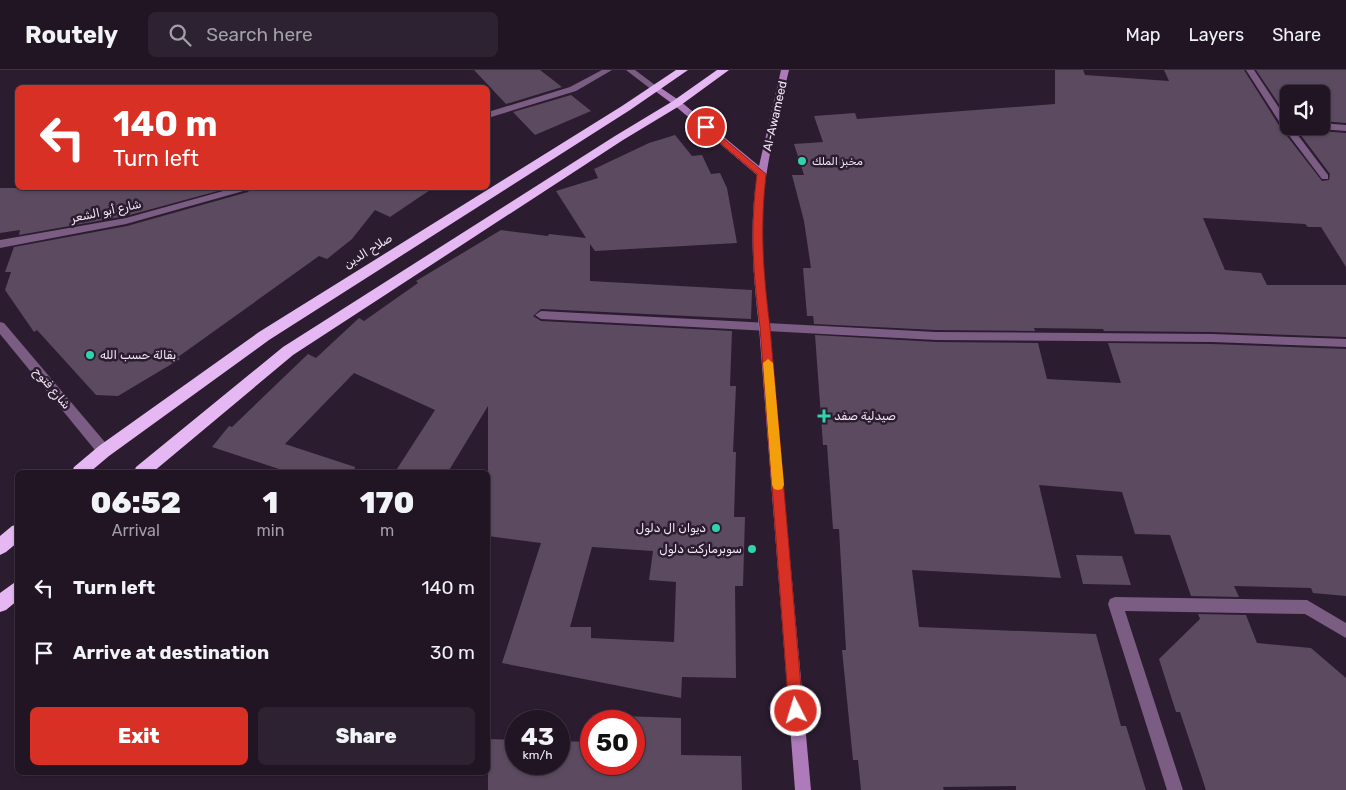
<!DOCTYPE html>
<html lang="en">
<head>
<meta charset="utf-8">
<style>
  body { margin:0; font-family:Rubik,Vazirmatn,sans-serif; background:#2d2231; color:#f1f3f6; height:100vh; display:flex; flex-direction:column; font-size:19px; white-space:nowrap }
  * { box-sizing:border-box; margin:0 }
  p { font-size:16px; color:#a29fa6 }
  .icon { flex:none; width:28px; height:28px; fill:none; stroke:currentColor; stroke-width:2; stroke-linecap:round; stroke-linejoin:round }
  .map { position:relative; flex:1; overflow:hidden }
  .details { position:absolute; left:15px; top:400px; width:475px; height:305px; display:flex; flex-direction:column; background:#211524; border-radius:8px; box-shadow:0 1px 4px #0004,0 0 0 1px #3e3441 }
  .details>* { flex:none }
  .top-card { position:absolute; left:15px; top:15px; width:475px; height:105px; border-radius:8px; box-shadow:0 1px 4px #0004,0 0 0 1px #3e3441; background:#d93025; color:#fff; overflow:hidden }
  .controls { position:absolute; left:1280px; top:15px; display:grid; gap:10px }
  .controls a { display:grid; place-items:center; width:50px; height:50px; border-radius:8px; background:#211524; box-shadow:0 1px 4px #0004,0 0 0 1px #3e3441; font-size:25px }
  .speed { position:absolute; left:505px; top:640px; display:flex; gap:10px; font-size:25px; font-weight:700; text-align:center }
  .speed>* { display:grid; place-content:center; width:65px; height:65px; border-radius:50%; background:#211524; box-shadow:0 1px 4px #0004,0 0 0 1px #3e3441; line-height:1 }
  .speed small { font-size:12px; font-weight:400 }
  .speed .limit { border:8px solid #d22; background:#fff; color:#111 }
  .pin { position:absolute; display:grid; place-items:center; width:42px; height:42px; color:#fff; margin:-21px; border:2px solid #fff; border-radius:50%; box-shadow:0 1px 5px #0007 }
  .me { position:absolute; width:55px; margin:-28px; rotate:355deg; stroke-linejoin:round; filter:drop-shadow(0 0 4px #0008) }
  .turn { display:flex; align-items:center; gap:18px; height:105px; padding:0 15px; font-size:22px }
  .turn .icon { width:65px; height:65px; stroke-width:2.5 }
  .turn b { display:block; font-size:35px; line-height:42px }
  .eta { display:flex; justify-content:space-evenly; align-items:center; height:85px; text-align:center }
  .eta b { font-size:30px; font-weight:800; line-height:35px }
  .cta { display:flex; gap:10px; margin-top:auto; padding:10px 15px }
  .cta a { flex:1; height:58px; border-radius:8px; background:#d93025; color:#fff; font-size:20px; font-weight:800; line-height:58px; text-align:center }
  .cta a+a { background:#2d2231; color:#f1f3f6 }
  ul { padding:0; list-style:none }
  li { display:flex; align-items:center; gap:15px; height:65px; padding:0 15px }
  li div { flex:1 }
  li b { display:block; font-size:19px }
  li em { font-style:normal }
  header { display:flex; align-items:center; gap:30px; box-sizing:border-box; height:70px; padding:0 25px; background:#211524; border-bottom:1px solid #3e3441 }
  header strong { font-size:24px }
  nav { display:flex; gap:28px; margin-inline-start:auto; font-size:18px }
  .search { width:350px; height:45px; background:#2d2231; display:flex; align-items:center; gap:12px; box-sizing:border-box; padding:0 18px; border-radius:8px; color:#a29fa6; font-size:19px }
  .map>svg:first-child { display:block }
  .building { fill:#5b4a60; fill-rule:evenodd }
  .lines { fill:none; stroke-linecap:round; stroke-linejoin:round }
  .street { fill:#7b5c83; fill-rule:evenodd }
  .secondary { fill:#ad7bba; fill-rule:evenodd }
  .highway { fill:#e6b8f3; fill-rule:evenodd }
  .route { fill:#d93025; stroke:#8d1f18 }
  .slow { fill:#f59e0b }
  .poi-dot { fill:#2fd4aa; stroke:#2c1c30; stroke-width:2 }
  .labels { text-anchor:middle; stroke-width:5; stroke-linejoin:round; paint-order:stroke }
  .far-poi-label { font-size:11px; fill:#f4e9f7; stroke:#2c1c30; text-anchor:start }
  .street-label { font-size:12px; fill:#f4e9f7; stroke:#2c1c30 }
  .poi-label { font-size:12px; fill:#f4e9f7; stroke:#2c1c30; text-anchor:start }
</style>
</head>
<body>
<header>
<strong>Routely</strong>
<div class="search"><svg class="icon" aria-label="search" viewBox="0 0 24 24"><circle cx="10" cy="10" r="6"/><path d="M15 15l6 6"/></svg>Search here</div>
<nav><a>Map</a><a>Layers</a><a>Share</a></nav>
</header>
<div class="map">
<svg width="1346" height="720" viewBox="0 0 1346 720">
  <rect width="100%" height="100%" fill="#2c1c30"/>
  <g class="building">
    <path d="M474 0H540L562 17 506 34Z"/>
    <path d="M1055 0H1083L1085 5 1169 11 1164 0H1244L1280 57 1322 111 1329 110 1330 104 1294 56H1313L1319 61 1346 63V197L1321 157H1308L1305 154 1203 148 1225 200 1261 203 1267 215H1346V267L1212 262 1104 261 1103 259 1034 258 1035 261 936 260 814 254 813 246H807L803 198H811L804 151 792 105H804L794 74 823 72 814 46 855 43 857 49 1055 34Z"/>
    <path d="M1256 0H1346V53L1321 51V24H1289V49Z"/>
    <path d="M571 25 591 41 535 65 513 42Z"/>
    <path d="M675 65 692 86 702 85 711 104 720 103 727 118 737 173 595 181 590 174V211L752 220 751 249 541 239 533 246 541 251 732 261 730 316H736L733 382H736L734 447H745L743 516H735L736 608 682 607 681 628 502 593 541 473 488 466V336L448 402H395L435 340 354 303 285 374 355 397 354 402H288L212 377 229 356 232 357 308 284 316 288 359 248 364 251 418 213 416 211 501 160 548 166 549 164 586 168 556 121 598 108 594 99 649 73ZM592 477 653 481 649 510 676 512 674 572 591 568V557H570Z"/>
    <path d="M0 118H229L126 146 19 165 20 160 0 163Z"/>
    <path d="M251 118H433L390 147 375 140 352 169 327 189 319 186 178 287 180 289 118 326 96 325 37 260 34 262 5 220 11 202H5L14 177 127 156 248 122Z"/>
    <path d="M815 265 936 272 1038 273 1047 309 1121 313 1108 273 1212 274 1346 279V526L1313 523 1311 518 1234 516 1239 527 1191 526 1170 465 1135 464 1122 422 1039 415 1061 508 912 500 919 557 1096 564 1121 656H1126L1146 720H1016V716L943 717 944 720H861L858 690H853L842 580H846L839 459H833L827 375H823Z"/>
    <path d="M1076 485 1122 486 1131 515 1083 514Z"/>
    <path d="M1198 544 1246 545 1257 573 1311 578 1346 608V720H1206L1180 642H1176L1159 589 1200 549Z"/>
    <path d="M592 645 681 648V685L741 686 742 720H488V669L516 670V694H559V671L590 672 591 655V694H634V651H592Z"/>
  </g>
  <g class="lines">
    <g class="street">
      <path d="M602 0H612L576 21 488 48V42L570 17Z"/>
      <path d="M626 0H635L659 18 652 20Z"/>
      <path d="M1246 0H1254L1289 53V56H1291L1328 105V109H1322L1282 56Z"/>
      <path d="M1321 53 1346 55V61L1319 59 1315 56H1321Z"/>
      <path d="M234 118H249L247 120 126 154 0 178V170L126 148Z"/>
      <path d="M541 241 936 262 1212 264 1346 269V277L1212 272 936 270 541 249 535 245Z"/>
      <path d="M0 252 4 253 109 377 110 381 109 385 104 386 99 385 0 264Z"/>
      <path d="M1115 527 1307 530 1346 553V568L1305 544 1125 541 1183 720H1167L1108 534 1110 529Z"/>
    </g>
    <path class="secondary" d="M781 0H789C776 55 761 111 761 168L811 720H795L759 257C753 205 749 156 757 105L674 35 651 18 658 16 680 31 759 96Z"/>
    <g class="highway">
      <path d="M676 0H688L630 40 269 270 109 386 90 402H72L74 397 99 376 259 262 622 36Z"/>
      <path d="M717 0H729L681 35 623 70 293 285 153 402H134L136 397 283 277 615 66 673 31Z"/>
      <path d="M18 454V472L6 482 0 485V466L12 456Z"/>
      <path d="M18 510V530L6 540 0 542V523Z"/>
    </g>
  </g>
  <path class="route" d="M706 54 766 104C760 157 763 204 770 257L803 641 801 646 796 648 791 646 789 641 760 257C753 204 750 158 757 104L703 59 701 57Z"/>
  <path class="slow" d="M768 289 773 293 784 415 782 419 778 420 774 419 772 415 763 293Z"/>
  <g class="poi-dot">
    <circle cx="802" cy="91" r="5"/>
    <circle cx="90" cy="285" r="5"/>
    <path d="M821.5 338.5h5v5h5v5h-5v5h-5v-5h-5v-5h5z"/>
    <circle cx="716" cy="458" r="5"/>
    <circle cx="752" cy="479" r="5"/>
  </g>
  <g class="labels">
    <g class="far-poi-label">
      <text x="812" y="95">مخبز الملك</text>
    </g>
    <g class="street-label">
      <text transform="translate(775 46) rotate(-77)" y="4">Al-Awameed</text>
      <text transform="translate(106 141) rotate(-12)" y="4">شارع أبو الشعر</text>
      <text transform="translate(368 181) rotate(-32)" y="4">صلاح الدين</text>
      <text transform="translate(52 318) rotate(50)" y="4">شارع فتوح</text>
    </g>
    <g class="poi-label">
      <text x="100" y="289">بقالة حسب الله</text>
      <text x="834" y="350">صيدلية صفد</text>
      <text x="706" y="462" text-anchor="end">ديوان ال دلول</text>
      <text x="742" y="483" text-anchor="end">سوبرماركت دلول</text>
    </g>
  </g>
</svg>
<div class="controls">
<a><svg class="icon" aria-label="sound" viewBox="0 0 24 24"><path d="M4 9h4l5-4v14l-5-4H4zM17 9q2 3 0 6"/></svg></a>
</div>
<div class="speed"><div>43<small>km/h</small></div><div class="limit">50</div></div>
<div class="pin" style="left:706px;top:57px;background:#d93025"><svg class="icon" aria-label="arrive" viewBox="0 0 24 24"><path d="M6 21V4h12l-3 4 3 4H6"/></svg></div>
<svg class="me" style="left:796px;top:641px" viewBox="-20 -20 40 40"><circle r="17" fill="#d93025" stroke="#fff" stroke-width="3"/><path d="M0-11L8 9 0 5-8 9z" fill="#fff"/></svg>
<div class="top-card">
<div class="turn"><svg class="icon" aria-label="left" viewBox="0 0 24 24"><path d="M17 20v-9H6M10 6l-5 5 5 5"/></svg><div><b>140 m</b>Turn left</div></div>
</div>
<section class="details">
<div class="eta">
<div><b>06:52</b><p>Arrival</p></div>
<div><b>1</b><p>min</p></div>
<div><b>170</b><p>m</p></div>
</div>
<ul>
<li><svg class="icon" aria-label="left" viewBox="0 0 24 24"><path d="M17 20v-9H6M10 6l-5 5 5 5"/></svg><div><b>Turn left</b></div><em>140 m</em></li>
<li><svg class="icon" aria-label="arrive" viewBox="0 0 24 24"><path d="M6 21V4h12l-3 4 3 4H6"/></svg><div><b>Arrive at destination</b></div><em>30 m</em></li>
</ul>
<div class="cta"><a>Exit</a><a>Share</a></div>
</section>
</div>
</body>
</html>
